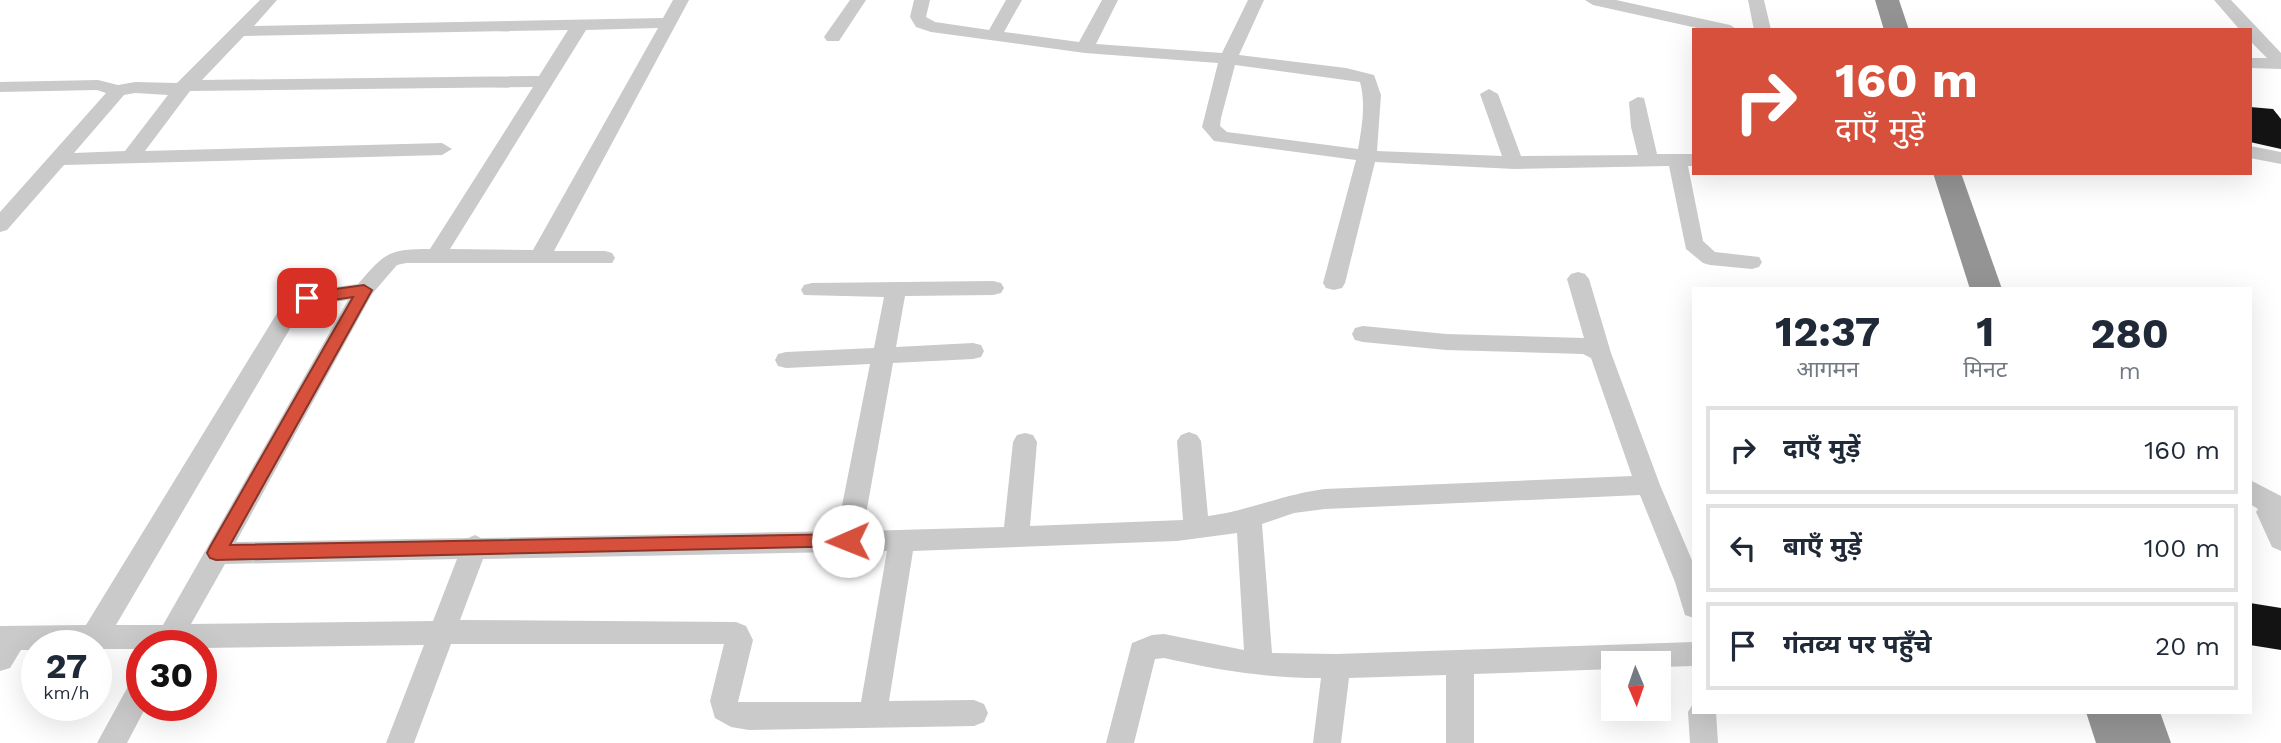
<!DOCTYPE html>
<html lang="hi">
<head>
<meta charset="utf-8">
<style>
  body { margin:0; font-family:"Work Sans","Noto Sans Devanagari",sans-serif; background:#f2f2f3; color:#1f2937; height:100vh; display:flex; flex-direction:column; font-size:26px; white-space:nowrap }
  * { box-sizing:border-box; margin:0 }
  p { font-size:23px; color:#747a83 }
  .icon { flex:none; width:38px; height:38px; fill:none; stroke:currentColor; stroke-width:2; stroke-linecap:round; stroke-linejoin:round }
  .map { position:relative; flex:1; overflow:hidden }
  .side { position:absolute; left:1692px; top:287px; width:560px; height:427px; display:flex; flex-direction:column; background:#fff; border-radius:0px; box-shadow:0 7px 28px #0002 }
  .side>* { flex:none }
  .guide { position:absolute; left:1692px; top:28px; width:560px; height:147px; border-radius:0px; box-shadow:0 7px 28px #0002; background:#d6503c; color:#fff; overflow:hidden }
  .needle { width:46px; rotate:178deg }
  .tools { position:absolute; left:1601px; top:651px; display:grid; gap:14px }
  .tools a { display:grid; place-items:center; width:70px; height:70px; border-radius:0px; background:#fff; box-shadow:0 7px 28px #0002; font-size:35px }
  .speed { position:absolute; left:21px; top:630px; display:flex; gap:14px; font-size:35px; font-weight:700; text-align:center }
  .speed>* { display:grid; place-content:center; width:91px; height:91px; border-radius:50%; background:#fff; box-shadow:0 7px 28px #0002; line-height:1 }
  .speed small { font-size:18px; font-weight:400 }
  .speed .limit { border:10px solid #d22; background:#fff; color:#111 }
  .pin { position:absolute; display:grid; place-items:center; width:60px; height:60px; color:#fff; margin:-30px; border-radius:14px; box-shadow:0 4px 10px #0006 }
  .me { position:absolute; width:77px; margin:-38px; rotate:269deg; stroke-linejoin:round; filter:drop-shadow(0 0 5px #0008) }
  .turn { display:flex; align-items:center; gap:24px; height:147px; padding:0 28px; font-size:32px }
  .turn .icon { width:91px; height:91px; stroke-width:2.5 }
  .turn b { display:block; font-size:49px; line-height:60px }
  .eta { display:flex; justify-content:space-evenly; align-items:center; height:119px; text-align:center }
  .eta b { font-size:42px; font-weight:700; line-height:49px }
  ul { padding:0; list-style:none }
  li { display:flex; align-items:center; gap:21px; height:88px; margin:0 14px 10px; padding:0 14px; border:4px solid #e0e1e3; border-radius:0px }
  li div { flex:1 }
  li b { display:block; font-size:26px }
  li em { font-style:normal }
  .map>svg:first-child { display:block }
  .building { fill:#141414 }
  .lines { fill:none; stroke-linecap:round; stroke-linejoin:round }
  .minor { fill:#cacaca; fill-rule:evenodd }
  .highway { fill:#949494; fill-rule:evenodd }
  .route { fill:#d6503c; stroke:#8b3427; stroke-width:2 }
</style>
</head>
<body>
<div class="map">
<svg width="2281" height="743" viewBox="0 0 2281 743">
  <rect width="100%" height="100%" fill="#fff"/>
  <g class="building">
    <path d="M2250 107 2273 109 2281 119V149L2250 142Z"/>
    <path d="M2250 603 2281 608V650L2250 645Z"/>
  </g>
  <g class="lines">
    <g class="minor">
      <path d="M260 0H277L254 26 663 18 673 0H689L554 251H605L612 253 615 258 612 263H406L397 265 372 294 236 542 468 538 475 535 481 538 837 531 870 364 786 368 778 366 775 360 778 354 786 352 874 348 884 297 804 295 801 290 804 285 812 283 993 281 1001 283 1004 288 1001 293 993 295 905 296 896 347 973 343 981 345 984 351 981 357 973 359 893 363 863 531 1004 527 1013 442 1017 435 1025 433 1033 435 1037 442 1030 526 1183 520 1177 441 1181 435 1189 432 1197 435 1201 441 1208 516C1248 511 1284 494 1325 489L1632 476 1591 358 1583 354 1446 350 1363 342 1355 340 1352 334 1355 328 1363 326 1446 334 1584 338 1567 279 1571 274 1578 272 1585 274 1589 279 1611 353 1660 485 1694 565V618L1685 615 1675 582 1640 495 1325 509 1294 513 1262 524 1272 653 1336 654 1694 642V666L1659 667V663H1614V669L1474 674V743H1446V675L1349 678 1341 743H1313L1321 678C1266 678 1217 670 1164 658L1155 659 1134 743H1106L1132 643 1152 635 1164 634 1244 650 1237 533 1177 541 913 551 889 701 974 700 984 704 988 713 984 722 974 726 749 730 731 727 715 718 710 701 724 644H451L414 743H386L424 645 201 648 142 646V649H96V646H37V650H21L10 668 0 671V626L86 625 285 300 307 291 358 284C385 253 388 249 430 249L533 87 190 91 145 151 442 143 452 149 442 155 64 165 7 230 0 232V212L106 93 97 90 0 92V82L98 80 118 85 135 82 177 83ZM658 28 533 250 450 249 586 30ZM568 30 539 76 202 80 244 36ZM135 93 168 95 125 151 74 153 124 95ZM348 300 163 625H116L301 310 312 305ZM887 551 861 702H738L753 640 746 626 736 622 460 620 483 559ZM457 559 433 621 191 624 225 564Z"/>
      <path d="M850 0H866L839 41H827L824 37Z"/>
      <path d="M914 0H930L926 17 935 22 989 30 1006 0H1022L1004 32 1079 42 1102 0H1118L1096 44 1222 53 1248 0H1264L1239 55 1346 68 1374 75 1381 95 1377 151 1502 156 1480 94 1489 89 1498 94 1521 156 1638 155 1631 127 1629 102 1638 97 1644 98 1657 154H1694V166H1688L1703 241 1715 252 1759 257 1762 262 1759 267 1752 269 1710 265 1703 263 1686 249 1669 166 1514 169 1375 162 1345 283 1342 288 1334 290 1326 288 1323 283 1356 160 1214 141 1202 127 1218 63 1085 53 931 32 916 27 910 17ZM1235 65 1360 82C1366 104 1362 127 1358 149L1227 132 1220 126 1221 118Z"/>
      <path d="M1585 0H1616L1730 25 1738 30H1706L1593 5Z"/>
      <path d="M1748 0H1764L1771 30H1754Z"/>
      <path d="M2214 0H2231L2281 53V69L2250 68V58H2267L2250 41V30H2240Z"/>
      <path d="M2250 146 2281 152V164L2250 158Z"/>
      <path d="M2250 480 2281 496V551L2272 547 2256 512 2258 509 2250 504Z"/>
      <path d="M142 675V705H147L127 743H97L132 679Z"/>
      <path d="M1694 702V712H1716L1718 743H1690L1688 712Z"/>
    </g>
    <g class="highway">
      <path d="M1875 0H1899L1909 30H1884Z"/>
      <path d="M1933 173H1961L2002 289H1970Z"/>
      <path d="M2086 712H2160L2171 743H2096Z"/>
    </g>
  </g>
  <path class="route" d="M364 285 372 290 230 545 848 534 855 536 857 541 855 546 216 560 210 558 207 553 210 547 353 297 307 304 300 298 307 293Z"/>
</svg>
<div class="tools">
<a><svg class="needle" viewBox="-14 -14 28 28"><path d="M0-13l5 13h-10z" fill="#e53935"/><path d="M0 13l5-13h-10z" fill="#747a83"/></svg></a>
</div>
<div class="speed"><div>27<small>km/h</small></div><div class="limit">30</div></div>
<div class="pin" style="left:307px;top:298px;background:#d93025"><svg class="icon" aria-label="arrive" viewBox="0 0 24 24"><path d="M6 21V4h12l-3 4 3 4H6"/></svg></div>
<svg class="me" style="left:848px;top:541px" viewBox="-20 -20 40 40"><circle r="19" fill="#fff"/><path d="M0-13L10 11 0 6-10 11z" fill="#d6503c"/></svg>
<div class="guide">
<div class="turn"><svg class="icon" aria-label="right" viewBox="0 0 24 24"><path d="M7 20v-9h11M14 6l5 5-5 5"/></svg><div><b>160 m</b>दाएँ मुड़ें</div></div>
</div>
<section class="side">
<div class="eta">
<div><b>12:37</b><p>आगमन</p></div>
<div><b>1</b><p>मिनट</p></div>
<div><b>280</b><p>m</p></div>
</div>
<ul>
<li><svg class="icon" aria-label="right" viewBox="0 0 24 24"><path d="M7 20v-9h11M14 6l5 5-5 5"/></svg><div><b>दाएँ मुड़ें</b></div><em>160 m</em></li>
<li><svg class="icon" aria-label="left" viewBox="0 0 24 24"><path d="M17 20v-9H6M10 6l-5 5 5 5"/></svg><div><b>बाएँ मुड़ें</b></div><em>100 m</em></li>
<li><svg class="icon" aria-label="arrive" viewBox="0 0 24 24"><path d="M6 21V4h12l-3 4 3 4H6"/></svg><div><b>गंतव्य पर पहुँचे</b></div><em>20 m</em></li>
</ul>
</section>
</div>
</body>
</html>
